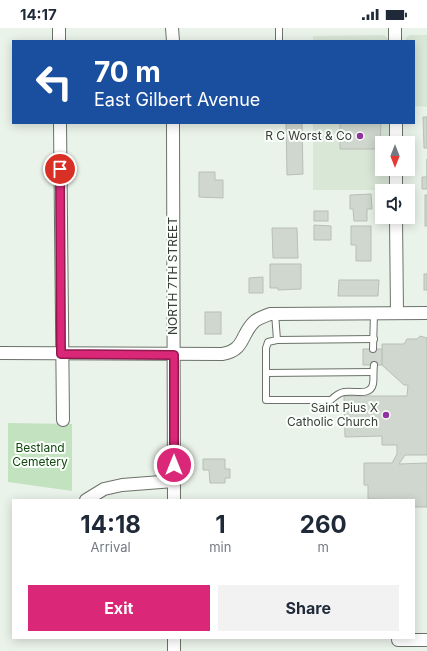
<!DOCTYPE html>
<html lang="en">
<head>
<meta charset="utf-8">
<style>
  body { margin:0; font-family:Inter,sans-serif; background:#f2f2f3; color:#1f2937; height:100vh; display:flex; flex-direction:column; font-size:15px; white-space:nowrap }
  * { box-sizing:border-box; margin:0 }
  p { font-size:13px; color:#747a83 }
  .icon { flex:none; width:22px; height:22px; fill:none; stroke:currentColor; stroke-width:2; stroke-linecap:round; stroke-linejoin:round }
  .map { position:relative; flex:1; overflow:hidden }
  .sheet { position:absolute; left:12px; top:471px; width:403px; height:140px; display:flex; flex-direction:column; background:#fff; border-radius:0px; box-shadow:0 2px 10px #0003 }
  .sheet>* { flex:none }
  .hud { position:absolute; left:12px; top:12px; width:403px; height:84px; border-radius:0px; box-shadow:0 2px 10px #0003; background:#1a4fa0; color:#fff; overflow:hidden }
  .needle { width:26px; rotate:180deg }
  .controls { position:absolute; left:375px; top:108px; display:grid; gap:8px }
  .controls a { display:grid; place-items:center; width:40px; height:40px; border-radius:0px; background:#fff; box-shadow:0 2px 10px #0003; font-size:20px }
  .pin { position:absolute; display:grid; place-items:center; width:34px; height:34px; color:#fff; margin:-17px; border:2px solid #fff; border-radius:50%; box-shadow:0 1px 4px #0007 }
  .me { position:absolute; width:44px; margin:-22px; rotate:0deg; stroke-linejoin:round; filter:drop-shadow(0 0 3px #0008) }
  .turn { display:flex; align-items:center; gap:14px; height:84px; padding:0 16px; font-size:18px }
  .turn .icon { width:52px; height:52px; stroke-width:2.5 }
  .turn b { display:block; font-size:28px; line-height:34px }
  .eta { display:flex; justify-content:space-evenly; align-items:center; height:68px; text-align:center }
  .eta b { font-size:24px; font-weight:700; line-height:28px }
  .button { display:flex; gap:8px; margin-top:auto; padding:8px 16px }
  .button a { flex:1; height:46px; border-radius:0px; background:#db2777; color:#fff; font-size:16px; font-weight:700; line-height:46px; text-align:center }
  .button a+a { background:#f2f2f3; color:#1f2937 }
  .status { display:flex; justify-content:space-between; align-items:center; height:28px; padding:0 20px; background:#fff; direction:ltr }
  .status svg { height:11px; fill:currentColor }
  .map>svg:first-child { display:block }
  .built { fill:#d9e7d7 }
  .green { fill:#c3e2c0 }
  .building { fill:#cfd7ce; stroke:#b7bfb6 }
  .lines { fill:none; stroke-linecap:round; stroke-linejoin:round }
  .service-casing { stroke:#6b726a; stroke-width:8 }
  .minor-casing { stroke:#6b726a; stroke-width:14 }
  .service { stroke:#fff; stroke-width:6 }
  .minor { stroke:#fff; stroke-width:12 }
  .route-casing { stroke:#8e194d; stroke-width:10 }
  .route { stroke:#db2777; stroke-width:7 }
  .poi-dot { fill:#90349f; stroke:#fbfffb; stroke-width:1.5 }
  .labels { text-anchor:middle; stroke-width:4; stroke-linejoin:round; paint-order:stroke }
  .poi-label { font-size:12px; fill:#383b37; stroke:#fbfffb; text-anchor:end }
  .street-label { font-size:12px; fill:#383b37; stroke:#fbfffb }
  .park-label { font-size:12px; fill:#144810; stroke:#fbfffb }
</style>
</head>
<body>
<div class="status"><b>14:17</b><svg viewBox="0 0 49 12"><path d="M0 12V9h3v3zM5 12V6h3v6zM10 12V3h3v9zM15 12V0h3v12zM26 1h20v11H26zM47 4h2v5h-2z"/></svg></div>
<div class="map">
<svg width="427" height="623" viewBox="0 0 427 623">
  <rect width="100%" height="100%" fill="#eaf3e9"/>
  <g class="built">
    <path d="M383 7 386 8 389 13H313V8Z"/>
    <path d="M410 7H427V79L414 78V13H406V10Z"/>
    <path d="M313 95H390V115H382V141H390V162H313Z"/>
  </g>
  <path class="green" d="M8 395 72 396V463L8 454Z"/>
  <g class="building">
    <path d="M423 89H427V120H424Z"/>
    <path d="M286 95H302L303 146 287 147Z"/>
    <path d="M340 95H381L380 121H340Z"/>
    <path d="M427 131V161H422V149H427Z"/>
    <path d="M199 144H215V152H223V170L199 169Z"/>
    <path d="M371 166 372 181H367V193H354L353 181H350V167Z"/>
    <rect x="425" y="167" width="2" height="31"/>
    <rect x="314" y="183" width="14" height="10"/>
    <path d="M314 197 331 198V212H314Z"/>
    <path d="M351 198H371V233H356V217H351Z"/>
    <path d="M272 200H297L298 230H273Z"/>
    <path d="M270 236H301V261L278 262V260H270Z"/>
    <rect x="424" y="246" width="3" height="16"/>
    <path d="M263 249V265H249V250Z"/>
    <path d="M339 252H379L378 268H338Z"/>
    <rect x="205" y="284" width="16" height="22"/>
    <path d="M420 308 427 310V427H405L399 436 427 435V479H414V472L368 471V457H364V435H392L397 426V417H382V408L345 409 344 368H407L408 357H404L382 337V316H404L407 311H417Z"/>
    <rect x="363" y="321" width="19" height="16"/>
    <path d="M203 431H225V441H230V450H225V455H210L209 442H203Z"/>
  </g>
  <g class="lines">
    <g class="service-casing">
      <g id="service">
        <path d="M279 13V0"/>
        <path d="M275 285 277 312 268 314 266 320V372H331C335 368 339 365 344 364 354 362 370 369 373 356 374 350 373 343 374 337"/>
        <path d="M277 312 374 311"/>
        <path d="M373 321 374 285"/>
        <path d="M266 345 373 344"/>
      </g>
    </g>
    <g class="minor-casing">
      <g id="minor">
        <path d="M59 0V13"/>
        <path d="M172 0 173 13"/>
        <path d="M395 0V13"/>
        <path d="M60 95 63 392"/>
        <path d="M173 95 174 472"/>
        <path d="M396 95V115"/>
        <path d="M396 141V163"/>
        <path d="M396 189 397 285"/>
        <path d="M0 325 222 326C246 322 240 306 255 293 259 290 265 288 270 286L427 285"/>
        <path d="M86 472 104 461 122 457 174 453"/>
        <path d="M174 610V623"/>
        <path d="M398 612H427"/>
      </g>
    </g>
    <use href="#service" class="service"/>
    <use href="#minor" class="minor"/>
  </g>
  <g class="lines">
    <g class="route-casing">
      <path id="route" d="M60 141 61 326 174 327V437"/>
    </g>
    <use href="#route" class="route"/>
  </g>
  <g class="poi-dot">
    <circle cx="360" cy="108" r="4"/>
    <circle cx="386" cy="387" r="4"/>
  </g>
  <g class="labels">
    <g class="poi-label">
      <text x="352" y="112">R C Worst &amp; Co</text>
      <text x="378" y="384">Saint Pius X<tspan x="378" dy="14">Catholic Church</tspan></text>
    </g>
    <g class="street-label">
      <text transform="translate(173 248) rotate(-90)" y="4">NORTH 7TH STREET</text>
    </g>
    <g class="park-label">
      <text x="40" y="424">Bestland<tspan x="40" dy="14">Cemetery</tspan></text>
    </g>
  </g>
</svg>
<div class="controls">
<a><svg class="needle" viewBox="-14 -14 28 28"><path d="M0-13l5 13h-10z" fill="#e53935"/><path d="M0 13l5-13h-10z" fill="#747a83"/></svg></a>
<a><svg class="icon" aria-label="sound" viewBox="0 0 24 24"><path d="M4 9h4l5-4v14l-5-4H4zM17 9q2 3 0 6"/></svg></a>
</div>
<div class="pin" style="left:60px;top:141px;background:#d93025"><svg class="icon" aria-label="arrive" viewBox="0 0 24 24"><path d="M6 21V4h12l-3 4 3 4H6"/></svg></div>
<svg class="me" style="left:174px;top:437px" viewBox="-20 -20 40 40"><circle r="17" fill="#db2777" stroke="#fff" stroke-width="3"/><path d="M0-11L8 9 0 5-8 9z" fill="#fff"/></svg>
<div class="hud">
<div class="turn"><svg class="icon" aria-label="left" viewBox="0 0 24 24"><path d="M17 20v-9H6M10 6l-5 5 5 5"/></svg><div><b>70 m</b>East Gilbert Avenue</div></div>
</div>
<section class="sheet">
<div class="eta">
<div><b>14:18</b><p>Arrival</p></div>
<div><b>1</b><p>min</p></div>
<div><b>260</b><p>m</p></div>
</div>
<div class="button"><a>Exit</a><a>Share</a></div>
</section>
</div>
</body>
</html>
